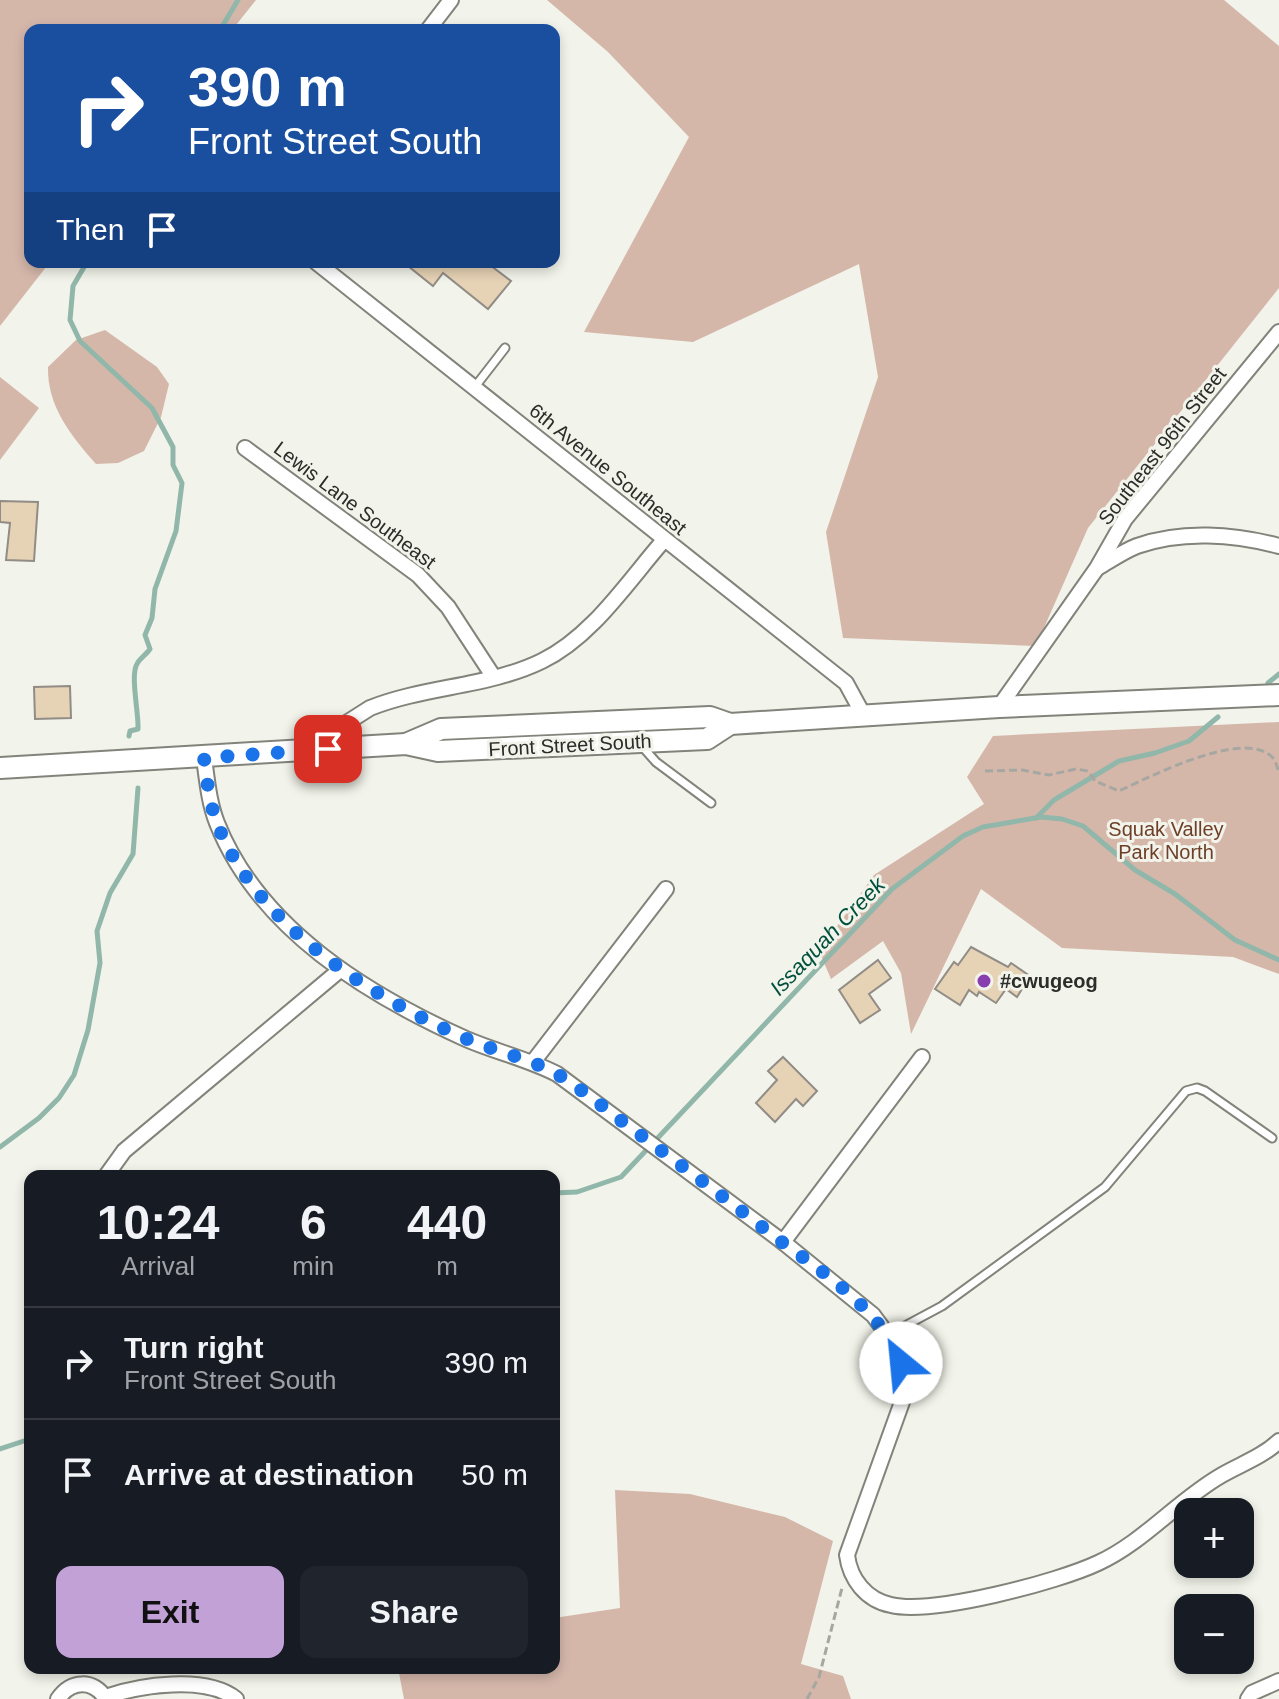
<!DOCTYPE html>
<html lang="en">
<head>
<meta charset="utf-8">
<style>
  body { margin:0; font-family:Arial,sans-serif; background:#20242c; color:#f1f3f6; height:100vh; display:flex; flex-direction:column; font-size:30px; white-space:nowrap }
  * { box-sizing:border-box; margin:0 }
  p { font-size:26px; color:#9ea1a6 }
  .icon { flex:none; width:44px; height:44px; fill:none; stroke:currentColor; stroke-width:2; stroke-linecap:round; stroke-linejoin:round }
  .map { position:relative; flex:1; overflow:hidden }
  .sheet { position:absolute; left:24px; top:1170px; width:536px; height:504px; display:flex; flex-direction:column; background:#171b24; border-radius:16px; box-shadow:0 4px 12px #0003 }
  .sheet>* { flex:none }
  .banner { position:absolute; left:24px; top:24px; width:536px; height:244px; border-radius:16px; box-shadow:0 4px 12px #0003; background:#1a4fa0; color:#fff; overflow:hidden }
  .controls { position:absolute; left:1174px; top:1498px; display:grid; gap:16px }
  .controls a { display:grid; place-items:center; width:80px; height:80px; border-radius:16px; background:#171b24; box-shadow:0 4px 12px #0003; font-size:40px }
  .pin { position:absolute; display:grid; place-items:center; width:68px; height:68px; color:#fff; margin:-34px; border-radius:16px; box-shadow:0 4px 12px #0006 }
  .me { position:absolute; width:88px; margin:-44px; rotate:332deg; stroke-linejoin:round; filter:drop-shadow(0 0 6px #0008) }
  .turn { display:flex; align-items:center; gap:28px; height:168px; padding:0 32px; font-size:36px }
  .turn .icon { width:104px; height:104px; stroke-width:2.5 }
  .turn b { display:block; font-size:56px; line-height:68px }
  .then { display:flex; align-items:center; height:76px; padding:0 32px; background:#0003; gap:16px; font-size:30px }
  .eta { display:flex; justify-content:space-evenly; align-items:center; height:136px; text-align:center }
  .eta b { font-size:48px; font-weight:700; line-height:56px }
  .primary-button { display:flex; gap:16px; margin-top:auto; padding:16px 32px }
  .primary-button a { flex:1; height:92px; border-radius:16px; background:#c2a2d6; color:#111; font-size:32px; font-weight:700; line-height:92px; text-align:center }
  .primary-button a+a { background:#20242c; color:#f1f3f6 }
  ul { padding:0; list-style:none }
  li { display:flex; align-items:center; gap:24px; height:112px; padding:0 32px; border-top:2px solid #363941 }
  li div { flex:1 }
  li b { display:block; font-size:30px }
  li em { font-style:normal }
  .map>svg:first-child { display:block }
  .green { fill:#d5b7aa }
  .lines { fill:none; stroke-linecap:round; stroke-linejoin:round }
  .stream { stroke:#91b7aa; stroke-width:5 }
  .building { fill:#e6d2b5; stroke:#918c85; stroke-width:2 }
  .lane-casing { stroke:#82837a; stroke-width:11 }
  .street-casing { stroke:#82837a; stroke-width:18 }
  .secondary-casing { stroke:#82837a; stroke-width:24 }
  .path { stroke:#a7a7a1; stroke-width:3; stroke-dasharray:8 4; stroke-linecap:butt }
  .lane { stroke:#fff; stroke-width:7 }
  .street { stroke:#fff; stroke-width:14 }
  .secondary { stroke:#fff; stroke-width:20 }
  .route { stroke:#1a73e8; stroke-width:14; stroke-dasharray:0 25.2 }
  .poi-dot { fill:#893eb0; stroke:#f2f3ea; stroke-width:3 }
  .labels { text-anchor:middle; stroke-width:6; stroke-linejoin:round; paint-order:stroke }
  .street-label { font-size:20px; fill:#2c2c29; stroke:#f2f3ea }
  .park-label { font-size:20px; fill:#6e3f28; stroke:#f2f3ea }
  .poi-label { font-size:20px; font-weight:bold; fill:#2c2c29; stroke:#f2f3ea; text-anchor:start }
  .water-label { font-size:22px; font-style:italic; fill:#00503e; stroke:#f2f3ea }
</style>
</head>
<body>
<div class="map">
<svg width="1279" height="1699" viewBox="0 0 1279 1699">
  <rect width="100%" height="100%" fill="#f2f3ea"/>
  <g class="green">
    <path d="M0 0H256L232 30H30V262H50L0 326Z"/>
    <path d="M547 0H1224L1279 46V288L1088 528 1036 646 843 638 826 532 878 377 859 264 693 342 584 332 689 137 608 52Z"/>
    <path d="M105 330 157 367 169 384 161 417 144 451 118 463 96 464C71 436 47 406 48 367L76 340Z"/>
    <path d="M0 377 39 408 0 460Z"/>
    <path d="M1279 722V974L1233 957 1062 948 981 889 911 1034 901 973 883 941 831 979 819 951 874 875 984 804 967 777 993 736Z"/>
    <path d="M615 1490 690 1494 785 1517 833 1541 801 1664 843 1676 851 1699H404L398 1668H554V1618L620 1608Z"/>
  </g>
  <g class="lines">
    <g class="stream">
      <path d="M220 30 238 0"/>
      <path d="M87 262 73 286 70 320 80 341 152 408 173 447V465L182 483 176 531 155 589 152 618 145 635 150 649C146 655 140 658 137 664 130 675 139 714 138 729L130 731 129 736"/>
      <path d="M1268 683 1279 674"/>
      <path d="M1036 818 1054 800 1119 761 1155 753 1189 741 1218 717"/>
      <path d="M0 1147 39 1118 59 1098 74 1075 88 1030 100 963 97 931 110 893 133 854 138 788"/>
      <path d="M554 1193 577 1192 621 1177 892 889 963 836 983 827 1041 817 1062 819 1083 826 1135 870 1175 894 1235 940 1279 960"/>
      <path d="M0 1449 30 1439"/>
    </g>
  </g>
  <g class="building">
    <path d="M403 262H486L511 281 488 309 443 273 433 286Z"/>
    <path d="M0 501 38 502 34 561 6 560 10 523 0 522Z"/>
    <path d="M70 686 71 718 35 719 34 687Z"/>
    <path d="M971 947 1008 967 1011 963 1030 976 1017 997 1006 989 996 1003 979 992 977 996 969 990 960 1005 935 989 954 962 958 965Z"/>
    <path d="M878 960 891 978 869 994 880 1010 860 1023 839 990Z"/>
    <path d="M783 1057 817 1091 803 1106 796 1099 775 1122 756 1103 777 1080 768 1071Z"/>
  </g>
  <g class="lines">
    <g class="lane-casing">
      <g id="lane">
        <path d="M474 388 505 348"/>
        <path d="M640 744 656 762 711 803"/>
        <path d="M888 1335 942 1306 1105 1187 1186 1091 1197 1088 1205 1091 1272 1138"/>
      </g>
    </g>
    <g class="street-casing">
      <g id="street">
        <path d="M428 30 451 0"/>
        <path d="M316 262 846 683 864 716"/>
        <path d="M245 448 418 575 448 607 493 676"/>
        <path d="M1099 567C1111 560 1124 551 1137 546 1182 530 1234 534 1279 546"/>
        <path d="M999 707 1097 568 1125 519 1279 332"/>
        <path d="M328 749 348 722 370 708C425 686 489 687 542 661 592 637 628 581 664 540"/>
        <path d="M204 758C207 780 209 803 217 823 259 929 368 995 466 1039 496 1052 528 1059 557 1074L783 1242 873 1315C895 1343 905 1366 902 1402L847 1555C850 1579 866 1600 891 1605 932 1615 1058 1582 1098 1563 1144 1542 1178 1500 1222 1475 1241 1464 1262 1457 1279 1441"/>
        <path d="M533 1062 666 889"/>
        <path d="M106 1176 124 1151 340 970"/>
        <path d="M783 1242 922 1057"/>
        <path d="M105 1697C140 1685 206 1675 236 1699"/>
        <path d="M58 1699C71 1680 93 1679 106 1699"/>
        <path d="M1248 1699 1252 1693 1279 1681"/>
      </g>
    </g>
    <g class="secondary-casing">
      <g id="secondary">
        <path d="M406 744 441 729 710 717 730 724 999 707 1279 695"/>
        <path d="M0 768 406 744 438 751 707 739 730 724"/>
      </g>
    </g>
    <g class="path">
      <path d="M985 771 1022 770 1049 775 1076 769 1088 771 1095 781 1119 791C1148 778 1243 728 1272 757 1276 761 1277 767 1279 773"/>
      <path d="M807 1699 819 1677 842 1588"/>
    </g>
    <use href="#lane" class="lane"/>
    <use href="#street" class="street"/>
    <use href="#secondary" class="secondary"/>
  </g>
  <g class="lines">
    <path class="route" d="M328 749 204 758C207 780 209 802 217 823 255 924 372 998 467 1039 497 1052 529 1058 557 1074 585 1091 609 1112 635 1131 682 1166 729 1201 775 1237 821 1271 880 1308 901 1363"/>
  </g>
  <circle class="poi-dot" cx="984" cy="981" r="8"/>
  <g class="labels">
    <g class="street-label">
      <text transform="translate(1162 446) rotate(-52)" y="7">Southeast 96th Street</text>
      <text transform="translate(608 469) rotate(39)" y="7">6th Avenue Southeast</text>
      <text transform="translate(355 505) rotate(37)" y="7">Lewis Lane Southeast</text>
      <text transform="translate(570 745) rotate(-3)" y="7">Front Street South</text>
    </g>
    <g class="park-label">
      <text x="1166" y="836">Squak Valley<tspan x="1166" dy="23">Park North</tspan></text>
    </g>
    <g class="poi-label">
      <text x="1000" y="988">#cwugeog</text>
    </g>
    <g class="water-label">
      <text transform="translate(827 936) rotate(-46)" y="8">Issaquah Creek</text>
    </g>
  </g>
</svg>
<div class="controls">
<a>+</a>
<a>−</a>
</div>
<div class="pin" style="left:328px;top:749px;background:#d93025"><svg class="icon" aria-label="arrive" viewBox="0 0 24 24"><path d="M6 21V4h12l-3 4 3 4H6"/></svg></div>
<svg class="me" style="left:901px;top:1363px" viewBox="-20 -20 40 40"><circle r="19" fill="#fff"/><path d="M0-13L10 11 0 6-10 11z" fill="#1a73e8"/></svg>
<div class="banner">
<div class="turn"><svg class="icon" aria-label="right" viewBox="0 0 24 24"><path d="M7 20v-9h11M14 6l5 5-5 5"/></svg><div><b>390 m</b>Front Street South</div></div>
<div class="then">Then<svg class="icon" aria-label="arrive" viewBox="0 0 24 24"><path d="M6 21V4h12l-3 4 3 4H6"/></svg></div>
</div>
<section class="sheet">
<div class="eta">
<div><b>10:24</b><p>Arrival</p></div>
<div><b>6</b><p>min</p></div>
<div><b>440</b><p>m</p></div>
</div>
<ul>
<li><svg class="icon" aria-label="right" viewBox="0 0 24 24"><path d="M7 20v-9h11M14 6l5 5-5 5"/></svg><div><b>Turn right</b><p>Front Street South</p></div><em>390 m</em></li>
<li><svg class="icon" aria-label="arrive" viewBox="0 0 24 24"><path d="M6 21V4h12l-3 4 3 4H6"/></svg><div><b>Arrive at destination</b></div><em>50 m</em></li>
</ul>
<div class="primary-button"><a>Exit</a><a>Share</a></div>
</section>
</div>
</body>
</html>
